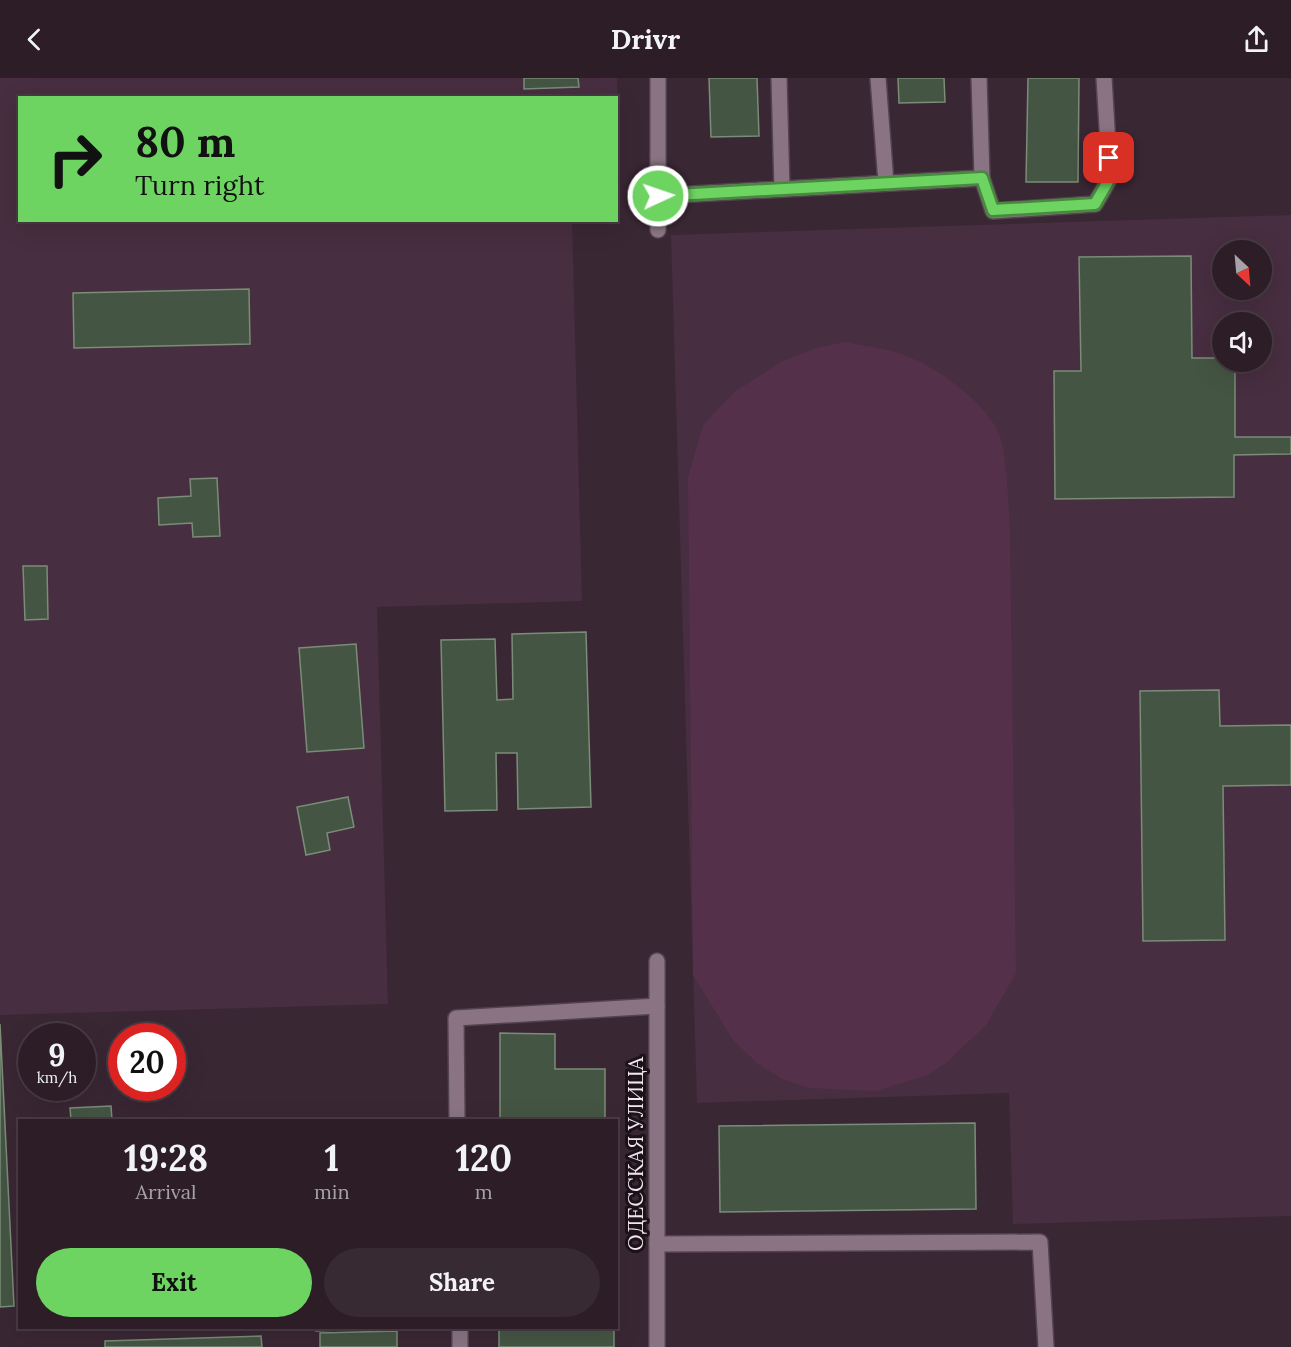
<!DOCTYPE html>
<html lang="en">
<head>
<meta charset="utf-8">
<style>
  body { margin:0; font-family:Lora,serif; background:#382a33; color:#f1f3f6; height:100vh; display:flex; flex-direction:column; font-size:22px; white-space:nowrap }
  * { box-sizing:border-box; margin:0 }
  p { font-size:20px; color:#a6a2a7 }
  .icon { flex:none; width:33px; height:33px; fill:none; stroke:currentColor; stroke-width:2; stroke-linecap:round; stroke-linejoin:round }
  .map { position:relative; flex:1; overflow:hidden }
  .side { position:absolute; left:18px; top:1041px; width:600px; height:210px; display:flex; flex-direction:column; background:#2c1d27; border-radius:0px; box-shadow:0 6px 24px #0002,0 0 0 2px #483b44 }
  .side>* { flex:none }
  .top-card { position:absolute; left:18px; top:18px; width:600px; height:126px; border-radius:0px; box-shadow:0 6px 24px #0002,0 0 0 2px #483b44; background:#6dd361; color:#111; overflow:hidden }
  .needle { width:39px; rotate:154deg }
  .buttons { position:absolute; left:1212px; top:162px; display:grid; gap:12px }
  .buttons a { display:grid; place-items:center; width:60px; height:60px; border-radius:50%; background:#2c1d27; box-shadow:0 6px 24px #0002,0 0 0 2px #483b44; font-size:30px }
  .speed { position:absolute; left:18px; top:945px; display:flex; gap:12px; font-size:30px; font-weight:700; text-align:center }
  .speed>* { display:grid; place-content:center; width:78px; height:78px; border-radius:50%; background:#2c1d27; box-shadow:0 6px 24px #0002,0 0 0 2px #483b44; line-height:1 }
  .speed small { font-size:15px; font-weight:400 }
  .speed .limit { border:9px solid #d22; background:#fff; color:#111 }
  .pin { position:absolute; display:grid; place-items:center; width:51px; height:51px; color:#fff; margin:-26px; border-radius:12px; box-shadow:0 3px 9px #0006 }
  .me { position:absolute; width:66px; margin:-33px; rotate:87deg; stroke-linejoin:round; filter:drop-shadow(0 0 4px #0008) }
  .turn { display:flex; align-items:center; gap:21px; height:126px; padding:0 18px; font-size:27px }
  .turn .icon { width:78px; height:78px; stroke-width:2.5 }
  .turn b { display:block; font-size:42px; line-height:51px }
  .eta { display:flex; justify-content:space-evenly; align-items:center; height:102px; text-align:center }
  .eta b { font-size:36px; font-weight:700; line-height:42px }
  .button { display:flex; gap:12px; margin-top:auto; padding:12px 18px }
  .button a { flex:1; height:69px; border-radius:36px; background:#6dd361; color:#111; font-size:24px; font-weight:700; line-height:69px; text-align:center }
  .button a+a { background:#382a33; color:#f1f3f6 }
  header { display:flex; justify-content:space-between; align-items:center; height:78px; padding:0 18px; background:#2c1d27; font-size:27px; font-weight:700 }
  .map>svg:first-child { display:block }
  .built { fill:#472e40; fill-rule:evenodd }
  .green { fill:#55304a }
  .building { fill:#455543; stroke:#7b8c79; stroke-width:1.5 }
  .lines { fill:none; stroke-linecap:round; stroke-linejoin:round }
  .minor-casing { stroke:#53434e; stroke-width:18 }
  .minor { stroke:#8a7483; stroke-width:15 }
  .route-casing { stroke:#47893f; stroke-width:15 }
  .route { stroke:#6dd361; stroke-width:10 }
  .labels { text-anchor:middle; stroke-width:6; stroke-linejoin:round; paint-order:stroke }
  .street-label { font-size:21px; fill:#f3e6ee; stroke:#1b1319 }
</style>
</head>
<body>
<header><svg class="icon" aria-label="back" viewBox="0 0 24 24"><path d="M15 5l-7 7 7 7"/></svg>Drivr<svg class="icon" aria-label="share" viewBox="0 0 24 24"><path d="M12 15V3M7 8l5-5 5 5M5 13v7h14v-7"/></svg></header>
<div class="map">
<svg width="1291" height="1269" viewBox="0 0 1291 1269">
  <rect width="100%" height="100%" fill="#3a2734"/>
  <g class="built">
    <path d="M0 0H617L620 130H616V20H20V142L572 143 582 523 377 529 388 926 0 937Z"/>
    <path d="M1291 137V1138L1013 1146 1009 1015 697 1025 671 157ZM1222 172H1262V212H1222ZM1222 244H1262V284H1222Z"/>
  </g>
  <path class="green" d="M845 264C861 268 879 269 895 274 929 283 992 326 1001 362 1008 391 1008 423 1010 453L1016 895 986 947 947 984 928 997 876 1013 809 1010 782 1001 757 985 733 962 693 897 688 399 703 347 734 314 783 283 816 270Z"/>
  <g class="building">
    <path d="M524 0H578L579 9 524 11Z"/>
    <path d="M709 0H757L759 58 711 59Z"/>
    <path d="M898 0H944L945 24 899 25Z"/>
    <path d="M1028 0H1079L1078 104H1026Z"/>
    <path d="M1191 178 1192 280H1222V284H1235V359H1291V376L1234 377V419L1055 421 1054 293H1081L1079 179Z"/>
    <path d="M249 211 250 266 74 270 73 215Z"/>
    <path d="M217 400 220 458 193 459 192 445 159 447 158 420 191 418 190 401Z"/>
    <path d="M23 488H47L48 541 25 542Z"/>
    <path d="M586 554 591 729 518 731 517 675H496L497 732 445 733 441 562 495 561 497 622 513 621 512 556Z"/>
    <path d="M356 566 364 670 307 674 299 570Z"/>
    <path d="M1219 612 1220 648 1291 647V707L1223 708 1225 862 1143 863 1140 613Z"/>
    <path d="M348 719 354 749 327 755 330 772 306 777 297 729Z"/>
    <path d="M0 946 14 1228 0 1229Z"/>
    <path d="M500 955 555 956V991H605V1042H500Z"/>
    <path d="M111 1028 112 1042H71L70 1030Z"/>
    <path d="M975 1045 976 1131 720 1134 719 1048Z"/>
    <path d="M316 1250H389L316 1253Z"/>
    <rect x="499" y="1250" width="115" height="19"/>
    <path d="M397 1253V1269H320V1255Z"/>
    <path d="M261 1258 262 1269H105V1263Z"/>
  </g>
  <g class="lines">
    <g class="minor-casing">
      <g id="minor">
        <path d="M779 0 782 111"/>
        <path d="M878 0 886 105"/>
        <path d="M979 0 982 100"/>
        <path d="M658 118 982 100 993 133 1095 126 1110 100 1104 0"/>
        <path d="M658 152V0"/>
        <path d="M457 1042 456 940 657 928"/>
        <path d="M657 1166 1040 1164 1046 1269"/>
        <path d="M460 1250V1269"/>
        <path d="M657 1269V883"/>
      </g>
    </g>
    <use href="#minor" class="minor"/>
  </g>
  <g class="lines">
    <g class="route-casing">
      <path id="route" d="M658 118 982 100 993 132 1095 126 1110 100 1109 80"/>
    </g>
    <use href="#route" class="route"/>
  </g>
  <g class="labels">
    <g class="street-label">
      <text transform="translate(636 1076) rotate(-90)" y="7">ОДЕССКАЯ УЛИЦА</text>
    </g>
  </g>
</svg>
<div class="buttons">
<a><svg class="needle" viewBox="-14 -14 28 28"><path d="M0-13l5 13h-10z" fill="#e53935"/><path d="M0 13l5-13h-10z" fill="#a6a2a7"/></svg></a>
<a><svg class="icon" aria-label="sound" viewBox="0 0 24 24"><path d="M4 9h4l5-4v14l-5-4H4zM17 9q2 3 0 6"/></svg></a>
</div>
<div class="speed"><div>9<small>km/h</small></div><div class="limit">20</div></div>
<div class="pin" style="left:1109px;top:80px;background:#d93025"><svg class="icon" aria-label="arrive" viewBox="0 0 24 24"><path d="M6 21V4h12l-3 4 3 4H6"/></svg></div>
<svg class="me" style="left:658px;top:118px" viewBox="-20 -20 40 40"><circle r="17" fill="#6dd361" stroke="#fff" stroke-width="3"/><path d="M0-11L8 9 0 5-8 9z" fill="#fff"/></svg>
<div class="top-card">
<div class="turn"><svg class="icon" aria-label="right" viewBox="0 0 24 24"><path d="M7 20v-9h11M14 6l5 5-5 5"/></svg><div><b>80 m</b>Turn right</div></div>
</div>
<section class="side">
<div class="eta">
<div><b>19:28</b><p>Arrival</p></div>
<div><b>1</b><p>min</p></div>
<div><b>120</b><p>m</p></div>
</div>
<div class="button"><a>Exit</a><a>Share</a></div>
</section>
</div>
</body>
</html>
